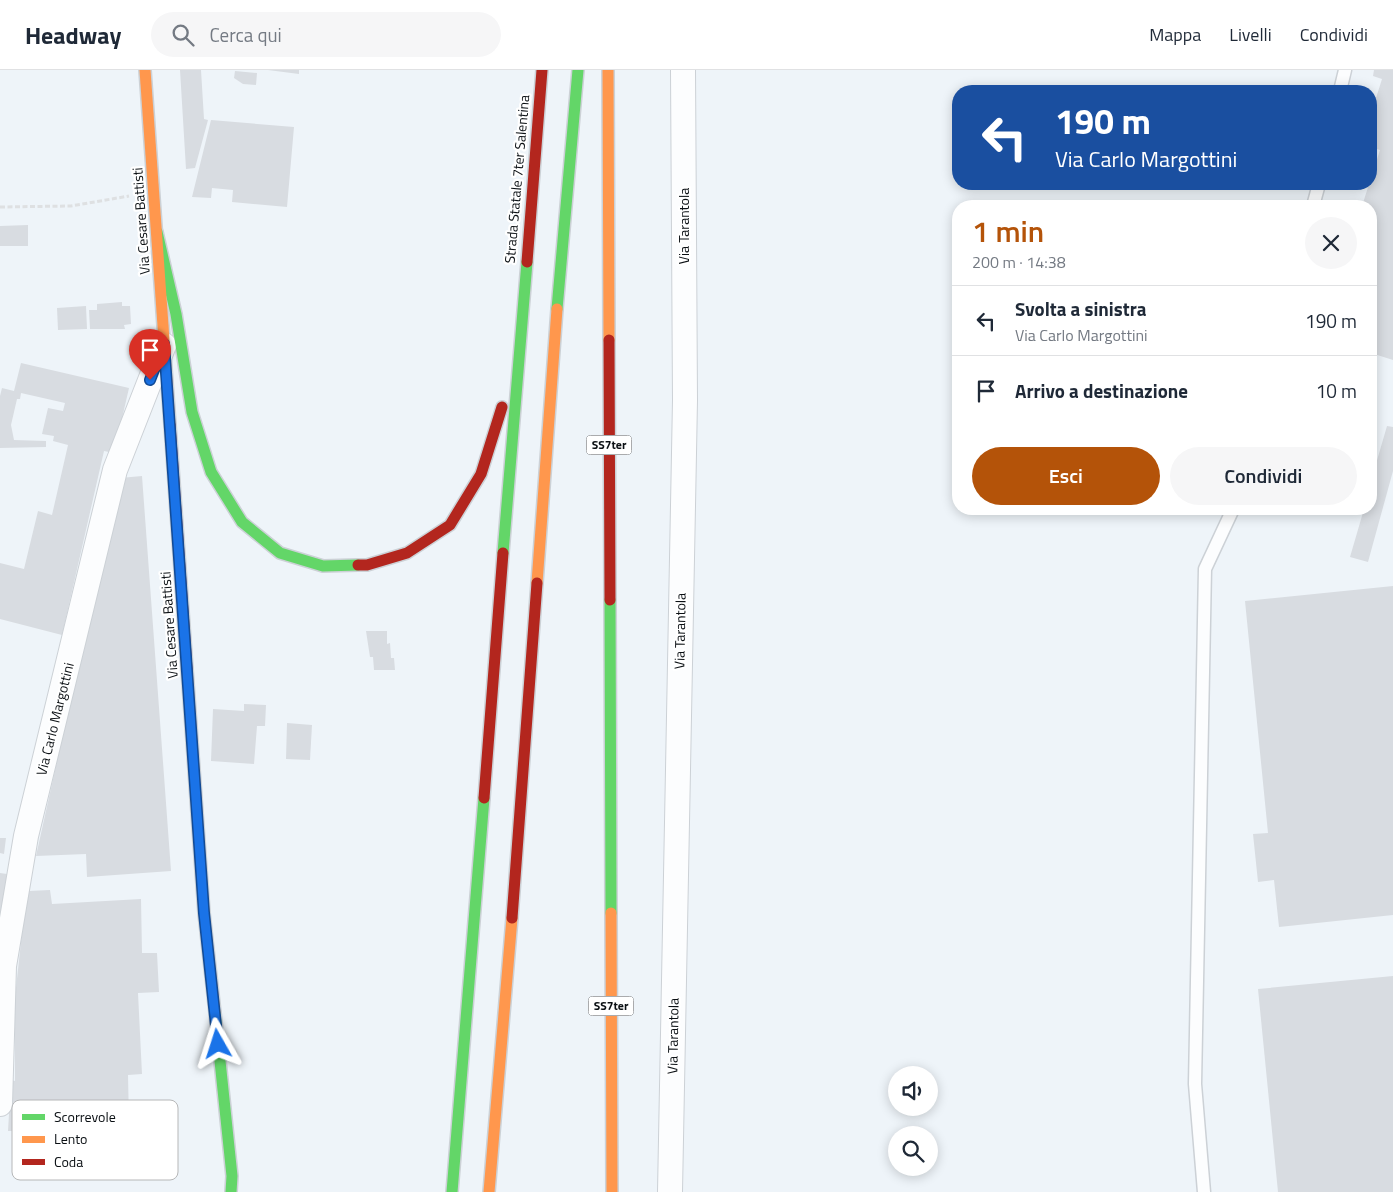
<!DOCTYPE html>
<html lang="it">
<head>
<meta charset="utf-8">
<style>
  body { margin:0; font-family:"Titillium Web",sans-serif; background:#f6f6f7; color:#1f2937; height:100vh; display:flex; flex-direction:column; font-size:19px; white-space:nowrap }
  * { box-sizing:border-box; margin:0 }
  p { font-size:16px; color:#747a83 }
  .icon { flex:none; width:28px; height:28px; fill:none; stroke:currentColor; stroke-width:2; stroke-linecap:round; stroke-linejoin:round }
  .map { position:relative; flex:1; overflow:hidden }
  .details { position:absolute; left:952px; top:130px; width:425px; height:315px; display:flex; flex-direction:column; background:#fff; border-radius:20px; box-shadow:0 2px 12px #0003 }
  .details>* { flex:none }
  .banner { position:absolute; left:952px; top:15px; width:425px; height:105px; border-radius:20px; box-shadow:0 2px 12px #0003; background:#1a4fa0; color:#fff; overflow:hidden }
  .tools { position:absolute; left:888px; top:996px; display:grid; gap:10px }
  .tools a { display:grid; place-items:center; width:50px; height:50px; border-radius:50%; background:#fff; box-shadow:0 2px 12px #0003; font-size:25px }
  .pin { position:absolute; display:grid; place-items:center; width:42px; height:42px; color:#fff; margin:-51px -21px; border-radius:50% 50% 50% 0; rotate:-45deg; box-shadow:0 0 5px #0007 }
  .pin .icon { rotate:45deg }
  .me { position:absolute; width:55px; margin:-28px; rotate:354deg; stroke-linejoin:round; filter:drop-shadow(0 0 4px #0008) }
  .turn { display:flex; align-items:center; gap:18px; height:105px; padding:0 20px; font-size:22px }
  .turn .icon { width:65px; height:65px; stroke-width:2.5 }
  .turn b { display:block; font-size:35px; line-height:42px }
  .round { display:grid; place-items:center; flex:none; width:52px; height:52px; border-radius:26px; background:#f6f6f7 }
  .summary { display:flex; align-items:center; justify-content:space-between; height:85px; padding:0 20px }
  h1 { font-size:30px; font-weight:600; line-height:38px; color:#b45309 }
  .button { display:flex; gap:10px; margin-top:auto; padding:10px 20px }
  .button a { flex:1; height:58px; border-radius:30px; background:#b45309; color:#fff; font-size:20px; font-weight:600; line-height:58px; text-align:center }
  .button a+a { background:#f6f6f7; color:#1f2937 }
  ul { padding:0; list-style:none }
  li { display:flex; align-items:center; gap:15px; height:70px; padding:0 20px; border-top:1px solid #e0e1e3 }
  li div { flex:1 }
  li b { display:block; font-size:19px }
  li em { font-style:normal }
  header { display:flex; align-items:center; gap:30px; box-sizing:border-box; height:70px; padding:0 25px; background:#fff; border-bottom:1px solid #e0e1e3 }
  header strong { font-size:24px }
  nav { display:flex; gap:28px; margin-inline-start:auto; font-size:18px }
  .search { width:350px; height:45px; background:#f6f6f7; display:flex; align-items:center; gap:12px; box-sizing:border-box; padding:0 18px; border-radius:28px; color:#747a83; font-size:19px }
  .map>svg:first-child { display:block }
  .building { fill:#d8dce1 }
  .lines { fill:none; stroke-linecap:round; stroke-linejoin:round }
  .lane-casing { stroke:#ccd1d6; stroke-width:15 }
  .street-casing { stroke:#ccd1d6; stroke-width:26 }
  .fast-casing { stroke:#ccd1d6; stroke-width:14 }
  .slow-casing { stroke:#ccd1d6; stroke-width:14 }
  .jam-casing { stroke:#ccd1d6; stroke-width:14 }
  .path { stroke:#dee0e2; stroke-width:3; stroke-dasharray:5 2.5; stroke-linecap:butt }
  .lane { stroke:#fcfdfe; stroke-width:12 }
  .street { stroke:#fcfdfe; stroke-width:24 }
  .fast { stroke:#63d668; stroke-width:11 }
  .slow { stroke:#ff974d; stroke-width:11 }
  .jam { stroke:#b3261e; stroke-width:11 }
  .route-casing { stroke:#114b97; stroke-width:12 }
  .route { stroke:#1a73e8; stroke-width:9 }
  .labels { text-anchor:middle; stroke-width:4.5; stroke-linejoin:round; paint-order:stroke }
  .shield { fill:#fff; stroke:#54575a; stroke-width:1 }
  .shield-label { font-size:12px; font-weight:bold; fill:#0a0f13 }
  .street-label { font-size:14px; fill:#0a0f13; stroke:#fff }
  .key { fill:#fff; stroke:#b6b7b8; stroke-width:1 }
  .key-label { font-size:14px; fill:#0a0f13 }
</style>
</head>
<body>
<header>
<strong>Headway</strong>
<div class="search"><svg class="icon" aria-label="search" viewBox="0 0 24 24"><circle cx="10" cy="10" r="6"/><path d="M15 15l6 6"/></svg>Cerca qui</div>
<nav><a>Mappa</a><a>Livelli</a><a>Condividi</a></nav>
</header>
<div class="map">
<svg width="1393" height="1122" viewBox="0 0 1393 1122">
  <rect width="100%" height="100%" fill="#eef4f9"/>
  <g class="building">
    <path d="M180 0H201L204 49 208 50 195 98 186 99Z"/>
    <path d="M268 0H299V4Z"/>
    <path d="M1374 0H1393V290L1371 283V136H1362L1380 80 1371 77V44L1382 9 1373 6Z"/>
    <path d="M235 1 257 3 256 15 243 14 234 8Z"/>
    <path d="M211 50 294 57 287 137 232 132 233 120 212 118 211 128 192 127Z"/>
    <path d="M28 155V176H0V156Z"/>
    <path d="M122 232V236H130L131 254 124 255 125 259H90L89 240H97V234Z"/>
    <path d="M86 236 87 259 58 260 57 238Z"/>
    <path d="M21 293 129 318 114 383 104 381 62 565 0 549V493L24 499 38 441 52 445 68 375 53 371 54 366 42 364 48 338 63 341 65 333 21 323 20 329H17L11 355 14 370 46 371V377L0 378V326L2 318 14 321Z"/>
    <path d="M1387 356 1393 357V401L1368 492 1350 487 1364 439H1371V411Z"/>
    <path d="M142 406 171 801 87 807 86 784 36 786 120 408Z"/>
    <path d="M1393 516V845L1279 857 1274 810 1258 812 1253 764 1268 763 1245 531Z"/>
    <path d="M366 561H387V574L390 573 391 588H394L395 600H374L373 587H370Z"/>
    <path d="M244 634 266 635 265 656H257L254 694 211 691 213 639 244 641Z"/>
    <path d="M287 653 312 655 310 690 286 689Z"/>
    <path d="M0 768H6L4 784 0 783Z"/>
    <path d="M0 803 7 804 1 855H0Z"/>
    <path d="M50 820 52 834 141 829 142 883H157L159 922 138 923 142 1004 128 1005 129 1052H104V1062L8 1061 11 1010 15 1011V927L25 835 29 821Z"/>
    <path d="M1393 906V1122H1278L1258 919Z"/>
  </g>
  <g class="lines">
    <g class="lane-casing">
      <g id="lane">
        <path d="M1340 21 1345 0"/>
        <path d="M1313 136 1319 114"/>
        <path d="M1204 1122 1195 1014 1205 499 1233 439"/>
      </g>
    </g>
    <g class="street-casing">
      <g id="street">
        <path d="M0 1034 4 896 26 766 115 400 164 275"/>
        <path d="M670 1122 685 330 683 0"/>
      </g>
    </g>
    <g class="fast-casing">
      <g id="fast">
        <path d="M157 162 176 244 192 342 211 402 242 452 280 483 323 496 358 495"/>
        <path d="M557 239 578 0"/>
        <path d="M503 483 527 192"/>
        <path d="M610 530 611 843"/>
        <path d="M215 943 232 1106 231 1122"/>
        <path d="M452 1122 484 728"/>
      </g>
    </g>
    <g class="slow-casing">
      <g id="slow">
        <path d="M145 0 170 355"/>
        <path d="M608 0 609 270"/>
        <path d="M537 513 557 239"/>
        <path d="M187 599 204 843 215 943"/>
        <path d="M611 843 612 1122"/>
        <path d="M489 1122 512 848"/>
      </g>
    </g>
    <g class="jam-casing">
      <g id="jam">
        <path d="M527 192 542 0"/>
        <path d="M609 270 610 530"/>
        <path d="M170 355 187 599"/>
        <path d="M358 495H367L407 483 450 455 481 404 502 337"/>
        <path d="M484 728 503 483"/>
        <path d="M512 848 537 513"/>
      </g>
    </g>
    <path class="path" d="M0 137 71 136 129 126"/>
    <use href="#lane" class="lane"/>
    <use href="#street" class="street"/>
    <use href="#fast" class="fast"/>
    <use href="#slow" class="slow"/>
    <use href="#jam" class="jam"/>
  </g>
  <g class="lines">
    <g class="route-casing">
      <path id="route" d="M150 310 164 274 204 843 218 974"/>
    </g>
    <use href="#route" class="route"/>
  </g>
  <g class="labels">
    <g class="shield">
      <rect x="586.5" y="365.5" width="45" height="19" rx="4"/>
      <rect x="588.5" y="926.5" width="45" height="19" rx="4"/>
    </g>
    <g class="shield-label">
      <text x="609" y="379">SS7ter</text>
      <text x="611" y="940">SS7ter</text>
    </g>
    <g class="street-label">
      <text transform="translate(517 109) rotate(-85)" y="5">Strada Statale 7ter Salentina</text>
      <text transform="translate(141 151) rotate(-94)" y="5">Via Cesare Battisti</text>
      <text transform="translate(684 156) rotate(-90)" y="5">Via Tarantola</text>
      <text transform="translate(169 555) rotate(-94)" y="5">Via Cesare Battisti</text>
      <text transform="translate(680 561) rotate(-89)" y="5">Via Tarantola</text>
      <text transform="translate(55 649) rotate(-76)" y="5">Via Carlo Margottini</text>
      <text transform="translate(673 966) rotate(-89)" y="5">Via Tarantola</text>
    </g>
  </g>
  <rect x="12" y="1030" width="166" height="80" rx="8" class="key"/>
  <rect x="22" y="1044" width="23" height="6" fill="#63d668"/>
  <rect x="22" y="1066" width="23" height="7" fill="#ff974d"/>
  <rect x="22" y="1089" width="23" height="6" fill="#b3261e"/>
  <g class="key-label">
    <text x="54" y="1052">Scorrevole</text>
    <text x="54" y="1074">Lento</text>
    <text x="54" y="1097">Coda</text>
  </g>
</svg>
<div class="tools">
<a><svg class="icon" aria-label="sound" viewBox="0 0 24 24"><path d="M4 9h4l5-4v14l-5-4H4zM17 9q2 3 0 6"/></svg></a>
<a><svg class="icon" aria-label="search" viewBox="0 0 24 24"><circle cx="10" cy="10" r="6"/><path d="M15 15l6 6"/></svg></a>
</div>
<div class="pin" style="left:150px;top:310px;background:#d93025"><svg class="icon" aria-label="arrive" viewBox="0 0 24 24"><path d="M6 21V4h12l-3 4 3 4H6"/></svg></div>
<svg class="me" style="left:218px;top:974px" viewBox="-20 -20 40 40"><path d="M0-17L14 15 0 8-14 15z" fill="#1a73e8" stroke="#fff" stroke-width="4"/></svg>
<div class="banner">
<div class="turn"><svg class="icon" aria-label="left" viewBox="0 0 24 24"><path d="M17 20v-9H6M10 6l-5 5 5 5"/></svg><div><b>190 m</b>Via Carlo Margottini</div></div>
</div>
<section class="details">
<div class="summary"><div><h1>1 min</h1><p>200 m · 14:38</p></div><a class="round"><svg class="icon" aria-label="close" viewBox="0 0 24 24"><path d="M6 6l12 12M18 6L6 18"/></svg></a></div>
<ul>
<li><svg class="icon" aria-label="left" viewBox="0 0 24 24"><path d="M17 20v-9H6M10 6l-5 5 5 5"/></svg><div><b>Svolta a sinistra</b><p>Via Carlo Margottini</p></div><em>190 m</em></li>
<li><svg class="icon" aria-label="arrive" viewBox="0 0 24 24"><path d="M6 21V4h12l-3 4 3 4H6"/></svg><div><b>Arrivo a destinazione</b></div><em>10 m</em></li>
</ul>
<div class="button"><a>Esci</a><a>Condividi</a></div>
</section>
</div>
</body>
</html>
